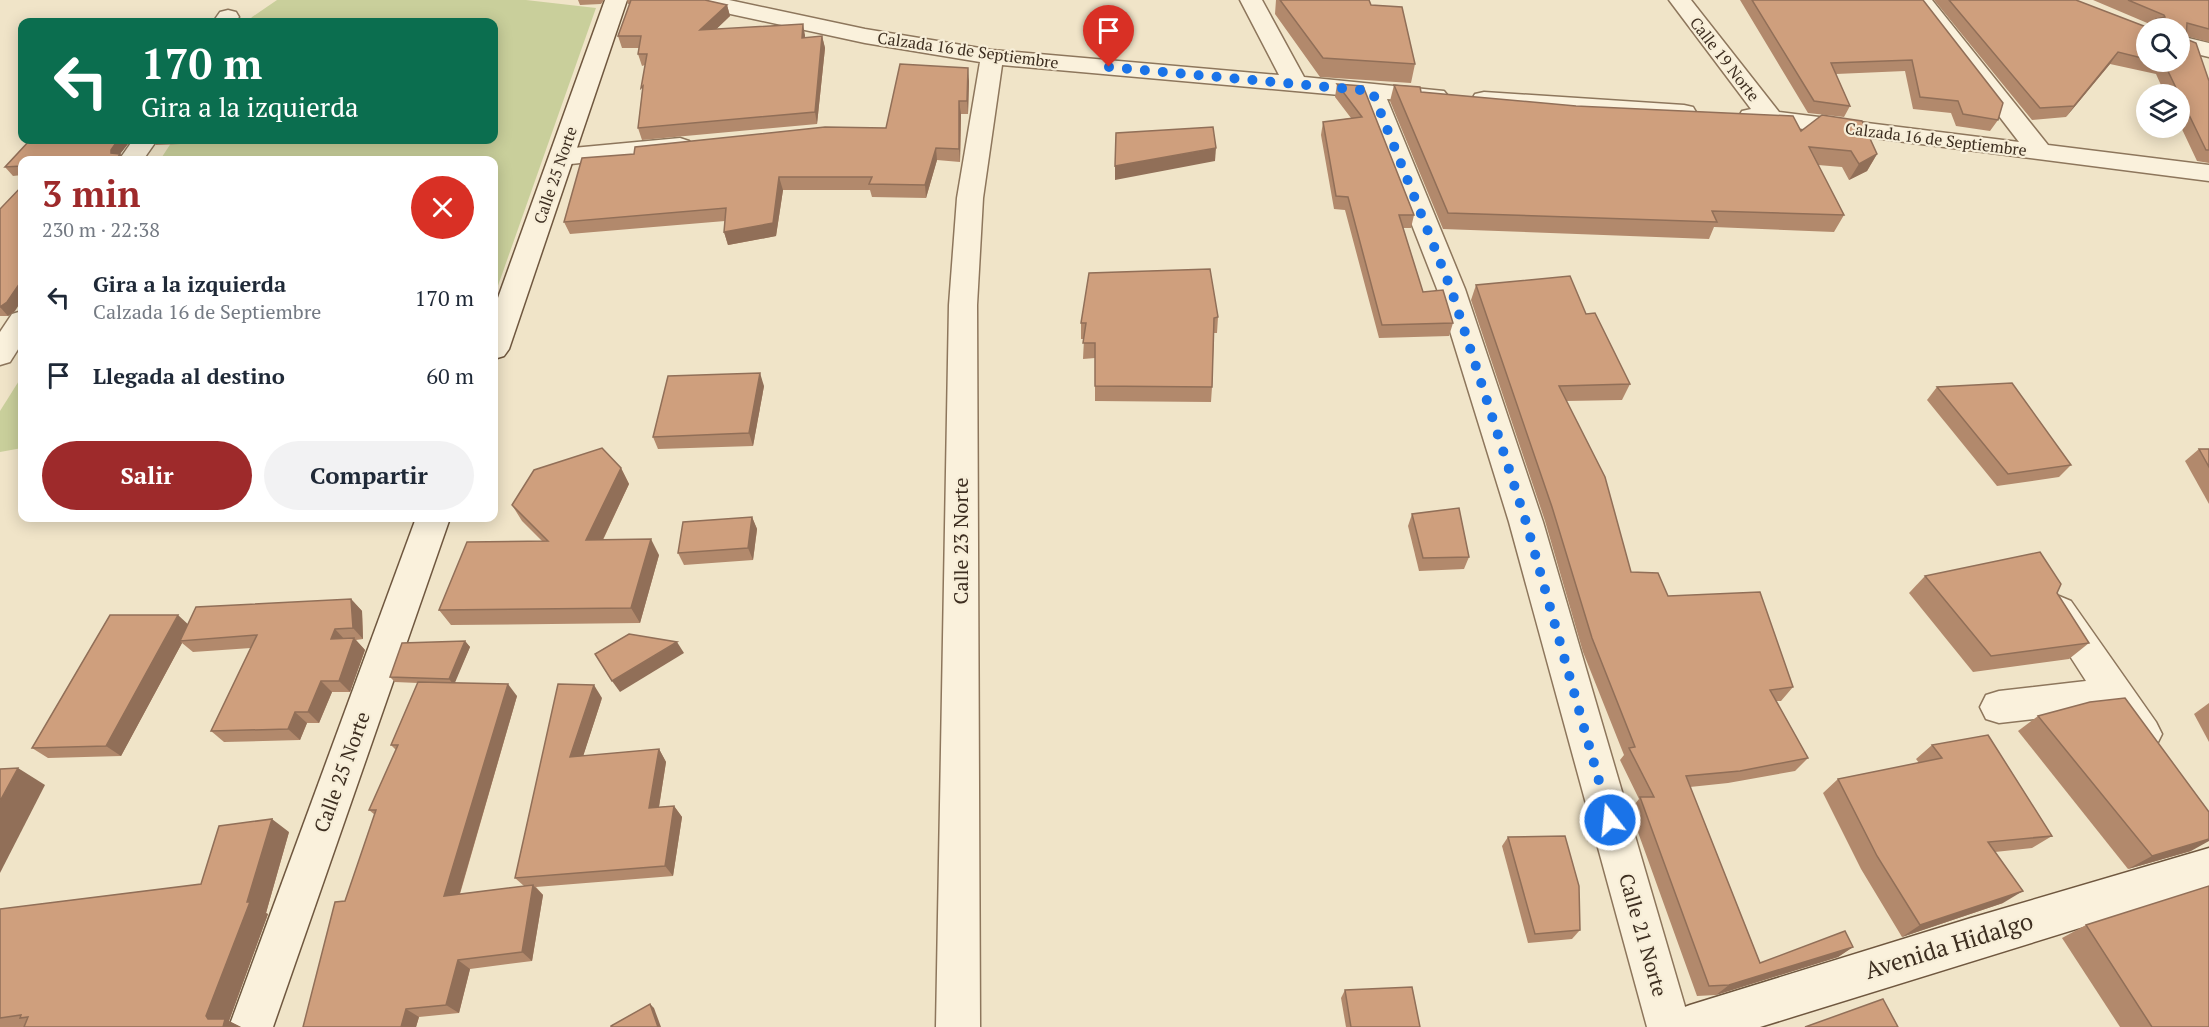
<!DOCTYPE html>
<html lang="es">
<head>
<meta charset="utf-8">
<style>
  body { margin:0; font-family:"PT Serif",serif; background:#f2f2f3; color:#1f2937; height:100vh; display:flex; flex-direction:column; font-size:22px; white-space:nowrap }
  * { box-sizing:border-box; margin:0 }
  p { font-size:20px; color:#747a83 }
  .icon { flex:none; width:33px; height:33px; fill:none; stroke:currentColor; stroke-width:2; stroke-linecap:round; stroke-linejoin:round }
  .map { position:relative; flex:1; overflow:hidden }
  .panel { position:absolute; left:18px; top:156px; width:480px; height:366px; display:flex; flex-direction:column; background:#fff; border-radius:12px; box-shadow:0 3px 15px #0003 }
  .panel>* { flex:none }
  .hud { position:absolute; left:18px; top:18px; width:480px; height:126px; border-radius:12px; box-shadow:0 3px 15px #0003; background:#0b6e4f; color:#fff; overflow:hidden }
  .fabs { position:absolute; left:2136px; top:18px; display:grid; gap:12px }
  .fabs a { display:grid; place-items:center; width:54px; height:54px; border-radius:50%; background:#fff; box-shadow:0 3px 15px #0003; font-size:30px }
  .pin { position:absolute; display:grid; place-items:center; width:51px; height:51px; color:#fff; margin:-62px -26px; border-radius:50% 50% 50% 0; rotate:-45deg; box-shadow:0 0 6px #0007 }
  .pin .icon { rotate:45deg }
  .me { position:absolute; width:66px; margin:-33px; rotate:344deg; stroke-linejoin:round; filter:drop-shadow(0 0 4px #0008) }
  .turn { display:flex; align-items:center; gap:21px; height:126px; padding:0 24px; font-size:27px }
  .turn .icon { width:78px; height:78px; stroke-width:2.5 }
  .turn b { display:block; font-size:42px; line-height:51px }
  .round { display:grid; place-items:center; flex:none; width:63px; height:63px; border-radius:32px; background:#f2f2f3 }
  .overview { display:flex; align-items:center; justify-content:space-between; height:102px; padding:0 24px }
  h1 { font-size:36px; font-weight:700; line-height:45px; color:#9e2a2b }
  .cta { display:flex; gap:12px; margin-top:auto; padding:12px 24px }
  .cta a { flex:1; height:69px; border-radius:36px; background:#9e2a2b; color:#fff; font-size:24px; font-weight:700; line-height:69px; text-align:center }
  .cta a+a { background:#f2f2f3; color:#1f2937 }
  ul { padding:0; list-style:none }
  li { display:flex; align-items:center; gap:18px; height:78px; padding:0 24px }
  li div { flex:1 }
  li b { display:block; font-size:22px }
  li em { font-style:normal }
  .map>svg:first-child { display:block }
  .green { fill:#c9cf9b }
  .lines { fill:none; stroke-linecap:round; stroke-linejoin:round }
  .street-casing { stroke:#8d765c; stroke-width:3 }
  .secondary-casing { stroke:#6f573f; stroke-width:3 }
  .street { fill:#faf1dc; fill-rule:evenodd }
  .secondary { fill:#faf1dc; fill-rule:evenodd }
  .wall { fill:#b2896c }
  .shaded-wall { fill:#916f58 }
  .building { fill:#cf9f7d; stroke:#916f58; stroke-width:1.5 }
  .route { stroke:#1a73e8; stroke-width:10; stroke-dasharray:0 18 }
  .labels { text-anchor:middle; stroke-width:4.5; stroke-linejoin:round; paint-order:stroke }
  .far-street-label { font-size:16px; fill:#3d2e20; stroke:#f7eed8 }
  .street-label { font-size:20px; fill:#3d2e20; stroke:#f7eed8 }
  .near-street-label { font-size:24px; fill:#3d2e20; stroke:#f7eed8 }
</style>
</head>
<body>
<div class="map">
<svg width="2209" height="1027" viewBox="0 0 2209 1027">
  <rect width="100%" height="100%" fill="#f0e4c8"/>
  <g class="green">
    <path d="M277 0H526L596 8 494 297V160H160L173 140H494V22H248L252 17Z"/>
    <path d="M22 376V448L0 452V411Z"/>
  </g>
  <g class="lines">
    <g class="street-casing">
      <g id="street">
        <path d="M687 0H729L865 29 992 50 1279 75 1240 0H1262L1304 77 1444 91 1448 96 1444 101 1436 103 1387 99 1465 289 1543 522 1691 1027H1647L1509 522 1437 289 1362 97 1002 65 983 198 977 305 980 1027H936L949 305 957 198 980 62 865 43 698 7 690 5Z"/>
        <path d="M1669 0H1691L1779 112 2019 142 1910 0H1932L2048 145 2209 165V181L1742 121 1739 116 1742 111 1751 109Z"/>
        <path d="M228 10 236 12 239 17 235 22H213L220 12Z"/>
        <path d="M2180 36 2209 43V57L2180 50Z"/>
        <path d="M1484 92 1684 105 1693 107 1696 112 1693 117 1684 119 1475 104 1472 99 1475 94Z"/>
        <path d="M680 138 689 141 693 146 689 151 562 165 553 162 549 157 553 152 562 149Z"/>
        <path d="M133 140H157L143 160H119Z"/>
        <path d="M22 311V343L10 362 0 365V332L12 314Z"/>
        <path d="M2059 596 2071 601 2156 722 2162 734 2156 746 2143 751 2130 746 2106 711 1999 723 1986 719 1980 707 1986 695 1999 691 2086 681 2041 611 2047 601Z"/>
      </g>
    </g>
    <g class="secondary-casing">
      <g id="secondary">
        <path d="M605 0H627L509 349 504 356 494 359V309Z"/>
        <path d="M416 518H450L273 1027H229Z"/>
        <path d="M2209 848V888L1760 1027H1668L1674 1011 1690 1005 1971 918Z"/>
      </g>
    </g>
    <use href="#street" class="street"/>
    <use href="#secondary" class="secondary"/>
  </g>
  <g class="wall">
    <path d="M578 0H604L601 4 580 5Z"/>
    <path d="M627 0H705L727 5 730 16 716 29 805 35V38L822 36 825 48 817 124 642 140 638 128 645 65 642 66 638 54 639 48H622L618 36 630 4H628Z"/>
    <path d="M1276 0H1369L1371 5 1415 64 1411 83 1320 77 1275 14Z"/>
    <path d="M1740 0H1923L1998 120 1990 131 1956 126 1951 113 1913 109 1905 71 1836 74 1850 106 1844 117 1808 113Z"/>
    <path d="M1934 0H2076L2146 28V62H2180V28H2150L2152 25 2093 0H2209V42L2186 36V39L2209 81V163L2197 161 2180 125V94H2165L2156 74 2110 64 2066 117 2032 120Z"/>
    <path d="M969 81 968 114H961L960 162 937 160 926 198 872 197 870 190H783L776 236 728 245 724 232 725 221 570 234 564 222 634 154 886 128Z"/>
    <path d="M1337 84 1363 86 1414 215 1411 228H1403L1423 292 1453 323 1449 336 1379 338 1345 210 1334 209 1321 135 1323 122 1351 118 1335 97Z"/>
    <path d="M1394 85 1421 92 1801 131 1877 154 1867 171 1849 180 1842 167 1818 165 1844 215 1834 232 1714 227 1709 239 1443 229 1390 101Z"/>
    <path d="M30 140H131L120 154 125 160H22V175L13 176 5 167Z"/>
    <path d="M153 140H207L205 143 156 145Z"/>
    <path d="M0 209 15 311 8 316H0Z"/>
    <path d="M1476 285 1586 314 1630 384 1622 400 1566 401 1631 572 1668 596 1793 687 1781 701H1776L1808 758 1795 771 1728 783 1690 787 1760 963 1853 947 1838 957 1716 995 1697 996 1630 810 1639 799 1620 760 1624 755 1583 652 1545 521 1471 300Z"/>
    <path d="M1218 317 1217 333H1214L1212 387 1211 402 1095 401V358L1083 359 1084 339H1081V323Z"/>
    <path d="M764 386 753 446 658 449 653 437Z"/>
    <path d="M1937 387 2071 465 2059 477 1997 486 1927 400Z"/>
    <path d="M2199 449H2209V504L2185 461Z"/>
    <path d="M621 468 629 484 603 540 659 555 640 623 451 625 439 610 542 541 522 521 512 505Z"/>
    <path d="M1412 514 1469 557 1464 569 1419 571 1408 526Z"/>
    <path d="M752 517 757 529 753 560 684 565 678 553Z"/>
    <path d="M1925 576 2057 593 2089 643 2069 659 1973 672 1909 593Z"/>
    <path d="M351 599 362 611 363 639 356 640 365 650 350 692H332L319 723H307L300 740 224 742 211 731 251 648 193 652 182 643 121 756 48 758 32 748 188 624Z"/>
    <path d="M465 641 470 647 454 683 517 696 460 894 524 886 515 878 602 698 583 756 659 749 666 762 659 807 674 806 682 817 673 876 536 887 543 895 532 961 470 969 459 1013 419 1017 416 1027H303L345 901 375 815 369 810 396 750 391 745 418 683 395 682 390 677Z"/>
    <path d="M2209 703V742L2194 714Z"/>
    <path d="M2038 716 2191 851 2128 869 2018 731Z"/>
    <path d="M1932 745 2052 836 2032 848 1995 852 2003 903 1902 937 1861 869 1823 793 1838 779 1919 763 1916 759Z"/>
    <path d="M289 832 266 913 268 914 229 1021 241 1027H0V909L201 884Z"/>
    <path d="M1508 837 1580 930 1572 939 1528 943 1502 846Z"/>
    <path d="M2086 925 2209 1027H2120L2062 938Z"/>
    <path d="M1345 990 1420 1027H1346L1341 998Z"/>
  </g>
  <g class="shaded-wall">
    <path d="M727 5 730 16 703 42 700 30Z"/>
    <path d="M803 24 805 35 804 50 802 38Z"/>
    <path d="M822 36 825 48 817 124 815 112Z"/>
    <path d="M2118 52 2110 64 2066 117 2074 106Z"/>
    <path d="M968 68 969 81 968 114 967 101Z"/>
    <path d="M959 101 961 114 960 162 959 149Z"/>
    <path d="M118 140H131L120 154 125 160H121L118 157 111 153V150Z"/>
    <path d="M936 148 937 160 926 198 925 185Z"/>
    <path d="M1216 148 1215 161 1115 180V166Z"/>
    <path d="M1877 154 1867 171 1849 180 1859 164Z"/>
    <path d="M779 177 783 190 776 236 728 245 724 232Z"/>
    <path d="M22 280V300L15 311 8 316 0 307Z"/>
    <path d="M760 373 764 386 753 446 749 433Z"/>
    <path d="M621 468 629 484 595 556 586 540Z"/>
    <path d="M752 517 757 529 753 560 748 548Z"/>
    <path d="M651 539 659 555 640 623 631 608Z"/>
    <path d="M351 599 362 611 363 639 353 628Z"/>
    <path d="M178 615 191 627 180 641 182 643 121 756 106 746Z"/>
    <path d="M335 629 346 641 331 639Z"/>
    <path d="M354 638 365 650 350 692 339 681Z"/>
    <path d="M465 641 470 647 454 685 449 679Z"/>
    <path d="M677 642 684 653 620 692 612 681Z"/>
    <path d="M321 681 332 692 319 723 308 712Z"/>
    <path d="M508 684 517 696 456 906 444 896Z"/>
    <path d="M594 685 602 698 579 769 570 757Z"/>
    <path d="M295 712 307 723 300 740 288 729Z"/>
    <path d="M659 749 666 762 657 819 649 808Z"/>
    <path d="M18 768 45 785 0 873V801Z"/>
    <path d="M674 806 682 817 673 876 665 866Z"/>
    <path d="M272 819 289 832 266 913 268 914 229 1021 241 1027H223L208 1019 206 1016 247 902Z"/>
    <path d="M2209 839V841L2191 851 2128 869 2152 856Z"/>
    <path d="M533 885 543 895 532 961 522 952Z"/>
    <path d="M2023 891 2003 903 1902 937 1920 925Z"/>
    <path d="M1853 947 1838 957 1716 995 1729 985Z"/>
    <path d="M458 960 470 969 459 1013 446 1005Z"/>
    <path d="M650 1004 654 1008 661 1027H658Z"/>
    <path d="M406 1009 419 1017 416 1027H401Z"/>
  </g>
  <g class="building">
    <path d="M631 0H705L727 5 700 30 803 24 802 38 822 36 815 112 638 128 643 86 641 88 647 54H638L641 36H618Z"/>
    <path d="M1280 0H1369L1371 5 1402 7 1415 64 1323 58Z"/>
    <path d="M1752 0H1923L2003 103 1998 120 1963 114 1958 101 1920 97 1912 60 1831 63 1850 106 1814 101Z"/>
    <path d="M1949 0H2076L2149 28H2146V59L2118 52 2074 106 2040 108Z"/>
    <path d="M2128 0H2209V29L2187 23 2186 39 2196 43 2209 81V150H2206L2164 63 2158 62H2180V28H2156V19L2165 17 2164 15Z"/>
    <path d="M900 64 968 68 967 101H959V149L936 148 925 185 869 184 872 177H779L773 223 724 232 726 208 564 222 582 158 634 154 635 147 825 127 886 128Z"/>
    <path d="M1337 84 1363 86 1414 215H1399L1423 292 1443 290 1453 323 1382 325 1348 197 1336 196 1323 122 1362 117Z"/>
    <path d="M1394 85 1420 87 1421 92 1576 106 1793 116 1801 131 1822 115 1862 121 1877 154 1859 164 1851 151 1809 147 1844 215 1712 211 1717 222 1448 213Z"/>
    <path d="M1213 127 1216 148 1115 166 1116 133Z"/>
    <path d="M30 140H118L111 150V153L120 154 118 157 98 159 97 160H22V166L5 167Z"/>
    <path d="M22 186V280L7 302 0 307V209Z"/>
    <path d="M1210 269 1218 317 1214 318 1212 387 1095 386V343H1083L1086 323H1081L1089 273Z"/>
    <path d="M1570 276 1586 314 1595 313 1630 384 1559 386 1605 477 1631 572 1658 573 1668 596 1760 592 1793 687 1770 690 1808 758 1740 771 1686 776 1760 963 1845 931 1853 947 1729 985 1709 986 1640 797H1654L1629 748 1635 747 1592 638 1552 507 1476 285Z"/>
    <path d="M760 373 749 433 653 437 668 376Z"/>
    <path d="M2012 383 2071 465 2008 474 1937 387Z"/>
    <path d="M602 448 621 468 586 540 651 539 631 608 439 610 467 542 548 541 512 505 534 470Z"/>
    <path d="M2199 449H2209V467Z"/>
    <path d="M1459 508 1469 557 1423 558 1412 514Z"/>
    <path d="M752 517 748 548 678 553 683 522Z"/>
    <path d="M2040 552 2061 584 2057 593 2089 643 1991 656 1925 576Z"/>
    <path d="M351 599 353 628 335 629 331 639 354 638 339 681H321L308 712H295L288 729 211 731 257 635 180 641 196 607Z"/>
    <path d="M110 615H178L106 746 32 748Z"/>
    <path d="M629 634 677 642 612 681 595 654Z"/>
    <path d="M465 641 449 679 390 677 402 643Z"/>
    <path d="M418 682 508 684 444 896 533 885 522 952 458 960 446 1005 406 1009 401 1027H303L335 902 345 901 376 810H369L398 745H391Z"/>
    <path d="M558 684 594 685 570 757 659 749 649 808 674 806 665 866 515 878Z"/>
    <path d="M2125 698 2209 812V839L2152 856 2038 716 2090 702Z"/>
    <path d="M1988 735 2052 836 1988 842 2023 891 1920 925 1877 856 1838 779 1942 758 1932 745Z"/>
    <path d="M18 768 0 801V769Z"/>
    <path d="M272 819 247 902H250L206 1016 208 1019H225L223 1027H24L28 1017 20 1018 21 1015 0 1018V909L201 884 219 826Z"/>
    <path d="M1565 836 1579 886 1580 930 1535 934 1508 837Z"/>
    <path d="M2209 886V1027H2152L2086 925Z"/>
    <path d="M1412 987 1420 1027H1351L1345 990Z"/>
    <path d="M1883 999 1898 1027H1805Z"/>
    <path d="M650 1004 658 1027H611V1026Z"/>
  </g>
  <g class="lines">
    <path class="route" d="M1109 67 1372 91 1451 289 1526 522 1610 820"/>
  </g>
  <g class="labels">
    <g class="far-street-label">
      <text transform="translate(968 50) rotate(8)" y="6">Calzada 16 de Septiembre</text>
      <text transform="translate(1725 59) rotate(52)" y="6">Calle 19 Norte</text>
      <text transform="translate(1936 139) rotate(7)" y="6">Calzada 16 de Septiembre</text>
      <text transform="translate(555 175) rotate(-71)" y="6">Calle 25 Norte</text>
    </g>
    <g class="street-label">
      <text transform="translate(961 541) rotate(-90)" y="7">Calle 23 Norte</text>
      <text transform="translate(342 772) rotate(-70)" y="7">Calle 25 Norte</text>
      <text transform="translate(1643 935) rotate(74)" y="7">Calle 21 Norte</text>
    </g>
    <g class="near-street-label">
      <text transform="translate(1949 946) rotate(-17)" y="8">Avenida Hidalgo</text>
    </g>
  </g>
</svg>
<div class="fabs">
<a><svg class="icon" aria-label="search" viewBox="0 0 24 24"><circle cx="10" cy="10" r="6"/><path d="M15 15l6 6"/></svg></a>
<a><svg class="icon" aria-label="layers" viewBox="0 0 24 24"><path d="M12 4l9 5-9 5-9-5zM3 14l9 5 9-5"/></svg></a>
</div>
<div class="pin" style="left:1109px;top:67px;background:#d93025"><svg class="icon" aria-label="arrive" viewBox="0 0 24 24"><path d="M6 21V4h12l-3 4 3 4H6"/></svg></div>
<svg class="me" style="left:1610px;top:820px" viewBox="-20 -20 40 40"><circle r="17" fill="#1a73e8" stroke="#fff" stroke-width="3"/><path d="M0-11L8 9 0 5-8 9z" fill="#fff"/></svg>
<div class="hud">
<div class="turn"><svg class="icon" aria-label="left" viewBox="0 0 24 24"><path d="M17 20v-9H6M10 6l-5 5 5 5"/></svg><div><b>170 m</b>Gira a la izquierda</div></div>
</div>
<section class="panel">
<div class="overview"><div><h1>3 min</h1><p>230 m · 22:38</p></div><a class="round" style="background:#d93025;color:#fff"><svg class="icon" aria-label="close" viewBox="0 0 24 24"><path d="M6 6l12 12M18 6L6 18"/></svg></a></div>
<ul>
<li><svg class="icon" aria-label="left" viewBox="0 0 24 24"><path d="M17 20v-9H6M10 6l-5 5 5 5"/></svg><div><b>Gira a la izquierda</b><p>Calzada 16 de Septiembre</p></div><em>170 m</em></li>
<li><svg class="icon" aria-label="arrive" viewBox="0 0 24 24"><path d="M6 21V4h12l-3 4 3 4H6"/></svg><div><b>Llegada al destino</b></div><em>60 m</em></li>
</ul>
<div class="cta"><a>Salir</a><a>Compartir</a></div>
</section>
</div>
</body>
</html>
